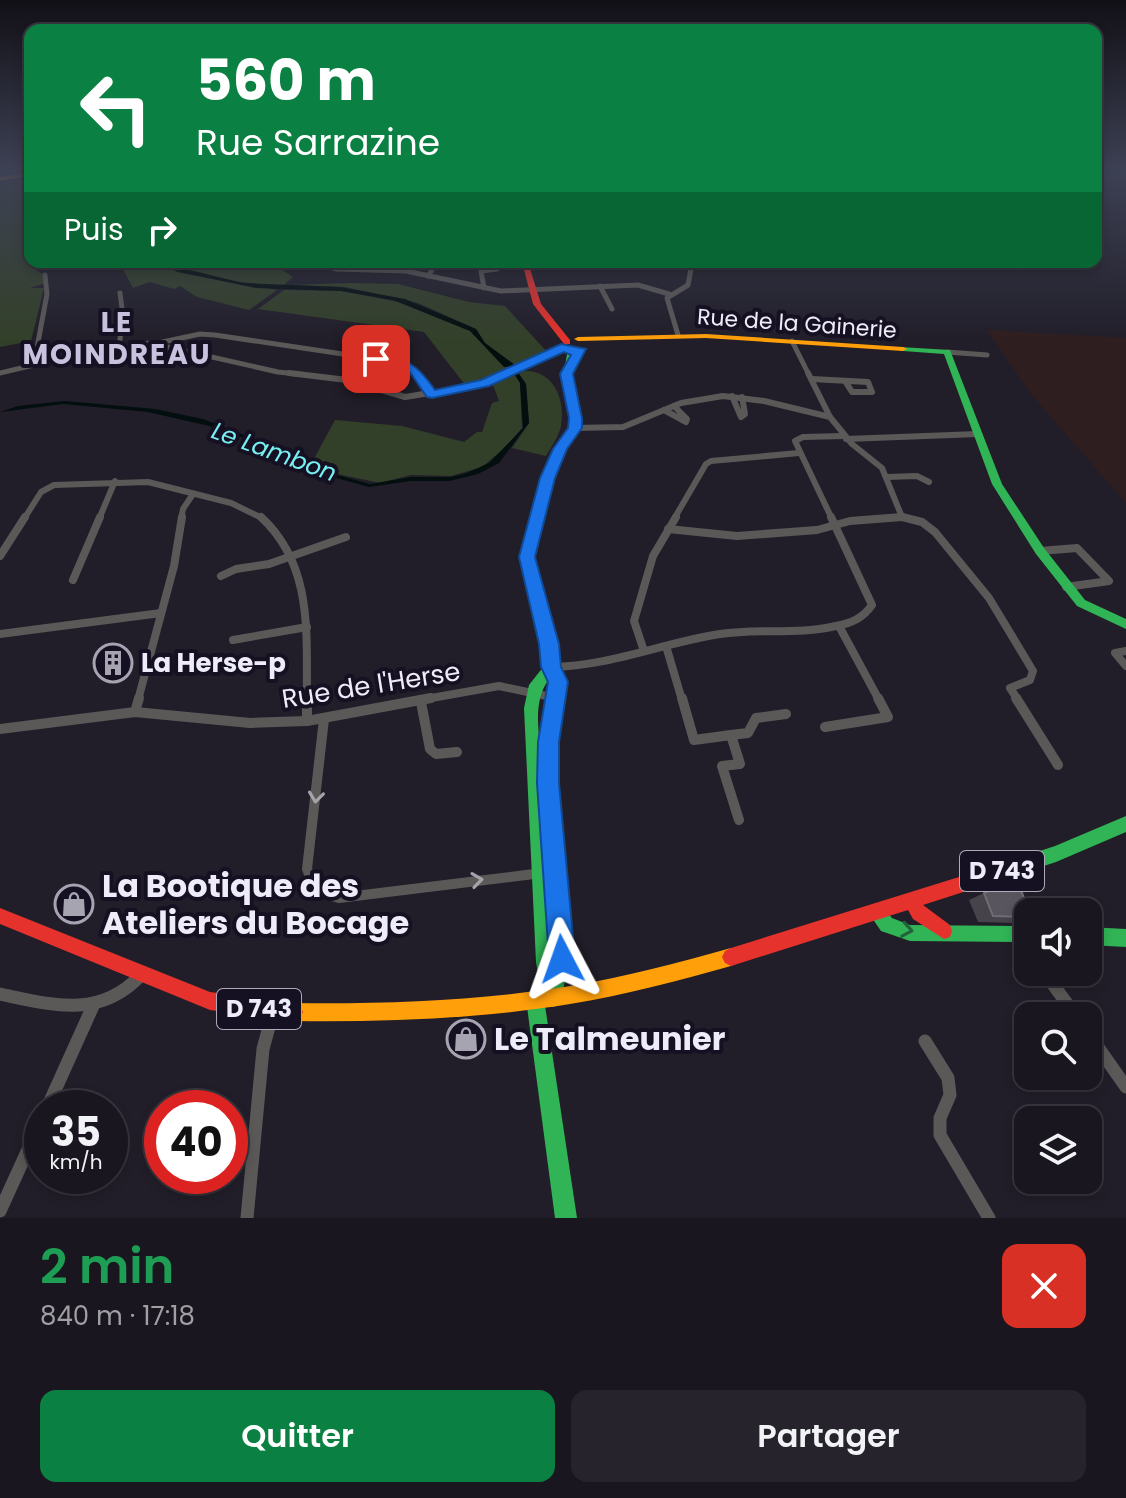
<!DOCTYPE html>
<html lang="fr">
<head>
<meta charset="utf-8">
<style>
  body { margin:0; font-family:Poppins,sans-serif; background:#26232c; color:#f1f3f6; height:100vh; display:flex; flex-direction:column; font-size:30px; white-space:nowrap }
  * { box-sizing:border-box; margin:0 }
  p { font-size:26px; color:#9f9fa4 }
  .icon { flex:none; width:44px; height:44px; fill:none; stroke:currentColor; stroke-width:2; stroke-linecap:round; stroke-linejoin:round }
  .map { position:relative; height:1218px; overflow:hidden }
  .side { display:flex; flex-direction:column; background:#19161f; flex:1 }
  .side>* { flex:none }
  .banner { position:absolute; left:24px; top:24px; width:1078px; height:244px; border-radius:16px; box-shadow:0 4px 12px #0003,0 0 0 2px #37353d; background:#0b8043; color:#fff; overflow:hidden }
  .buttons { position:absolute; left:1014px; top:898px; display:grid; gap:16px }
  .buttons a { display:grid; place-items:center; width:88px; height:88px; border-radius:16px; background:#19161f; box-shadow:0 4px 12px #0003,0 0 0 2px #37353d; font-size:40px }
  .speed { position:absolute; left:24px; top:1090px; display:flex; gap:16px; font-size:40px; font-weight:700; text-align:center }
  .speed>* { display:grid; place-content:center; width:104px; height:104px; border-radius:50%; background:#19161f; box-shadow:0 4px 12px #0003,0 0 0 2px #37353d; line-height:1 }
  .speed small { font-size:20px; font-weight:400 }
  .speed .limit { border:12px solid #d22; background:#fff; color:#111 }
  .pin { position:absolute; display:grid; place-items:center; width:68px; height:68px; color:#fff; margin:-34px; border-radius:16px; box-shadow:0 4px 12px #0006 }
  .me { position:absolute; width:88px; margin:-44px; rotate:356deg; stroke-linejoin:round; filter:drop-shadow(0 0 6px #0008) }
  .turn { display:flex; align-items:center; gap:28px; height:168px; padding:0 40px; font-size:36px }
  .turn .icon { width:104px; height:104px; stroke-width:2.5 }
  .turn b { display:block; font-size:56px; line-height:68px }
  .then { display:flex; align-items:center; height:76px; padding:0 40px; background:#0003; gap:16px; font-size:30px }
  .round { display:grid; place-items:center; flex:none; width:84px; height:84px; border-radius:16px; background:#26232c }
  .headline { display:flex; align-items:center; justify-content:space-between; height:136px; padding:0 40px }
  h1 { font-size:48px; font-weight:600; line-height:60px; color:#1e9e55 }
  .button { display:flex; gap:16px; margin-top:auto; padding:16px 40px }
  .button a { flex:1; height:92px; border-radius:16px; background:#0b8043; color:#fff; font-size:32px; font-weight:600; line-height:92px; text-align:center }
  .button a+a { background:#26232c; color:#f1f3f6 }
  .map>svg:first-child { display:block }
  .industrial { fill:#2f1e1f }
  .green { fill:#334029 }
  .water { fill:#030e0f }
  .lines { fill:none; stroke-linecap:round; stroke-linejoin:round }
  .street-far4 { stroke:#5b5958; stroke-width:5 }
  .street-far3 { stroke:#5b5958; stroke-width:6 }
  .street-far2 { stroke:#5b5958; stroke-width:8 }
  .street-far1 { stroke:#5b5958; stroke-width:10 }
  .street { stroke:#5b5958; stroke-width:13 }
  .fast { fill:#30b455; fill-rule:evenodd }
  .slow { fill:#ff9f0a; fill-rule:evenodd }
  .jam { fill:#e5322d; fill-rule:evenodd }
  .wall { fill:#47434b }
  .building { fill:#59555e; stroke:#706d76; stroke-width:2 }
  .oneway { stroke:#a5a2a9 }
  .oneway2 { stroke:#23623c }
  .route { fill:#1a73e8; stroke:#114b97; stroke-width:2 }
  .labels { text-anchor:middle; stroke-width:8; stroke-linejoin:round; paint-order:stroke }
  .far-street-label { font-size:22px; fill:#efecfa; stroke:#161023 }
  .far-water-label { font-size:24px; font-style:italic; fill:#78f0f2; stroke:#161023 }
  .shield { fill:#161023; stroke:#aeaaba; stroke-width:2 }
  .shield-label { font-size:24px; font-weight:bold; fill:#efecfa }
  .poi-label { font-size:26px; font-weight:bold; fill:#efecfa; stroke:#161023; text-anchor:start }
  .street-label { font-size:26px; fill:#efecfa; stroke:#161023 }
  .far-district-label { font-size:28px; font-weight:bold; letter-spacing:2px; fill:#c9c2de; stroke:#161023 }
  .near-poi-label { font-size:32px; font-weight:bold; fill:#efecfa; stroke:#161023; text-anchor:start }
</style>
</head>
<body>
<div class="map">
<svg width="1126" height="1218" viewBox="0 0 1126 1218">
  <rect width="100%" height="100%" fill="#211e29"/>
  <path class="industrial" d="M987 330 1126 338V503L1030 393Z"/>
  <g class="green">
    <path d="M26 178 30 191V260L22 258 43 275 46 283 30 288H44L31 341 0 347V183Z"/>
    <path d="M119 262H157L178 272 277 290 249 310 197 297 180 286 174 289 150 282 133 288Z"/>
    <path d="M166 262H270L293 277 284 285C256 285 189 278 166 262Z"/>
    <path d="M350 283 398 284 469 302 505 306 547 352 516 366 485 343 476 329 418 303 345 287 289 285Z"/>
    <path d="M284 290 341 291 404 303 470 331 508 368 466 386 424 332 258 309Z"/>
    <path d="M523 371C553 369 566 399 561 426 559 436 551 447 546 456L512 448 529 423 526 384 519 374Z"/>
    <path d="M515 375 520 383 522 428 508 445 482 467 451 476 411 475 380 483 309 468 335 420 402 426 464 442 477 432H482L492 403 499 401 493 385Z"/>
  </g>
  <g class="water">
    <path d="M157 262 243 283 340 287 405 299 476 329 485 343 516 366 504 367 470 331 393 300 341 291 256 288 178 272Z"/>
    <path d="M519 374 526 384 529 423 499 463 478 474 449 481H410L369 487 300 468 252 441 209 426 148 412 63 404 0 412 18 406 65 401 155 409 203 419 257 440 301 465 370 484 411 477H451L467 473 489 463 523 428 520 383 515 375Z"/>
  </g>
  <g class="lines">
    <g class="street-far4">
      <path d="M310 262 337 269 406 271 501 291 638 285 669 294"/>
      <path d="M580 262 568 266H581L583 262"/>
      <path d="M650 262H668"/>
      <path d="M676 262 691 269 688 285 667 298 678 335"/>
      <path d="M428 276 437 262"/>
      <path d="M600 286 612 309"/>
      <path d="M484 288 481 271 497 269"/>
      <path d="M792 341 809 375"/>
      <path d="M158 343 200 334 215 335 403 363 418 375"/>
      <path d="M119 347 123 316 120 293"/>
      <path d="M947 352 987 355"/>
      <path d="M34 364 47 294 45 275"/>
      <path d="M0 373 84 353 150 343 278 372 306 375"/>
      <path d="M503 375 565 346"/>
    </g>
    <g class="street-far3">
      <path d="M289 373 347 380 405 397 485 384 508 373"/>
      <path d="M416 373 432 394"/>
      <path d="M808 373 830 417 852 444 882 468 902 517 910 519"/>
      <path d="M812 379 868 382 872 392H852L845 381"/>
      <path d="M732 396 741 417 745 414 742 397"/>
      <path d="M664 410 686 422 687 419 674 406"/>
      <path d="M575 428 623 427 681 403 723 396 764 401 830 417"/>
      <path d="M846 439 978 434"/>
      <path d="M887 477 917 476 929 482"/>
      <path d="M24 519 41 492 54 485 148 482 231 503 264 519"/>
      <path d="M99 519 115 481"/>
      <path d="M181 519 183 509 193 494"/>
      <path d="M674 519 706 464 711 461 799 453"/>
      <path d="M832 519 795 441 803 437 844 436"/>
      <path d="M877 519 902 517"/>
    </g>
    <g class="street-far2">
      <path d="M261 517C314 566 306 635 307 700"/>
      <path d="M902 517 922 522 935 532 989 598 1033 671 1030 680 1010 688 1018 700"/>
      <path d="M668 529 737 536 817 530 850 521 902 517"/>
      <path d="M1040 551 1077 548 1109 581 1066 587"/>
      <path d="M0 556 25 517"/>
      <path d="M221 576 236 569 269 564 346 537"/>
      <path d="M73 580 100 517"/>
      <path d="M839 626 879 700"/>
      <path d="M0 634 161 613"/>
      <path d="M233 640 307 627"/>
      <path d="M666 646 682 700"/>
      <path d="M644 651 634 621 653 556 676 517"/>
      <path d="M1126 651 1115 653 1126 666"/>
      <path d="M551 667C610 666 662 643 720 634 758 628 798 635 836 626 852 623 863 618 872 605L831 517"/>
      <path d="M138 700 174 566 182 517"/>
      <path d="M420 700 499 686 556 698"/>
    </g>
    <g class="street-far1">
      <path d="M307 698V721"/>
      <path d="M682 698 694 740 731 735 740 764 722 766 739 820"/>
      <path d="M1016 698 1058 765"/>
      <path d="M421 702 430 749 436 754 457 752"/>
      <path d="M135 712 139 698"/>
      <path d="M324 719 307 869C313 887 321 893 339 898L542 873"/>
      <path d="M825 727 888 717 878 698"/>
      <path d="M0 729 135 712 250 723 307 721 431 698"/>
      <path d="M731 735 748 733 756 718 786 714"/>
    </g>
    <g class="street">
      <path d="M1022 934 1028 949"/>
      <path d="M1044 972 1076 1016"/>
      <path d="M0 994C52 1005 99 1019 140 976"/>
      <path d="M1088 1033 1126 1087"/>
      <path d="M925 1041 948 1078 950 1095 940 1118V1135L989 1218"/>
      <path d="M47 1108 93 1006"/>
      <path d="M0 1211 42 1119"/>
      <path d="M247 1218 263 1049 273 1012"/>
    </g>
    <g class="fast">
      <path d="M900 347 950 350 1002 484 1044 548 1085 600 1126 619V629L1077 606 1036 554 992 484 944 354 903 351H900Z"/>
      <path d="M568 349 575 351 571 377 580 426 565 449 553 478 533 557 555 644 557 667 565 682 555 758 571 959 559 1004 553 1007 547 1004 544 998 546 989 538 974 536 962 524 708 529 685 544 666 543 644 521 557 543 478 555 449 570 426 563 377ZM550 678 551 682 541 758C539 731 532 700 550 678Z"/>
      <path d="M1126 816V832L1056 862 1004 879 998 877 996 871 998 865 1055 846Z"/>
      <path d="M876 904 882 906 892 918 910 925 1028 926V942L910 941 881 931 868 912 870 906Z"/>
      <path d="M1088 927 1126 929V947L1088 945Z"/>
      <path d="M535 990 541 993 544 999 577 1218H555L526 999 529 993Z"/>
    </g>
    <g class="slow">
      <path d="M30 172V176L0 181V177Z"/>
      <path d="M706 334 903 347 907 349 903 351 706 338 578 341 574 339 578 337Z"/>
      <path d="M731 948 737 951 740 957 737 963 731 966C678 981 624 995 570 1004 478 1019 386 1022 294 1021L288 1018 285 1012 288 1006 294 1003C386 1004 478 1001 570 986 624 977 678 963 731 948Z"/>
    </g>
    <g class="jam">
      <path d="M522 262H528L541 304 570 340V344H564L533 304Z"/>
      <path d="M1004 863 1010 865 1012 871 1010 877 923 905 950 925 952 931 950 937 944 939 913 919 908 910 731 966 725 963 722 957 725 951 731 948Z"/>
      <path d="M0 908 210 992 294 1003 300 1006 303 1012 300 1018 294 1021 210 1010 0 924Z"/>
    </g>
  </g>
  <path class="wall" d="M984 893 1028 917V918L1015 923 978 922 969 900Z"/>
  <path class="building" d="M1017 881 1030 912H1028V917L993 916 984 893Z"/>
  <defs><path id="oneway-chevron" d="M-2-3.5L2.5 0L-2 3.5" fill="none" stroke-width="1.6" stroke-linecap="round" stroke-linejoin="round" transform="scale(2)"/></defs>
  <g class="oneway">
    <use href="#oneway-chevron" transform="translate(316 797) rotate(97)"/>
    <use href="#oneway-chevron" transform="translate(477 880) rotate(-8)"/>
  </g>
  <use class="oneway2" href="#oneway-chevron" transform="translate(907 930) rotate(10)"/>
  <linearGradient id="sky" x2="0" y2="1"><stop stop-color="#121017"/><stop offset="0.5" stop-color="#3d4154"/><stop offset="1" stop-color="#3d4154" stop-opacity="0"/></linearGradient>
  <rect width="1126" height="341" fill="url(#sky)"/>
  <path class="route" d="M561 344 586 349 573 374 582 418V428L567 449 555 478 535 557 559 644 561 667 568 682 559 742V783L575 959 572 969 562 973 553 969 549 959 537 783 538 742 548 682 541 667 539 644 519 557 540 478 553 449 568 428 569 418 560 374 571 355 564 352 489 386 432 398 427 397 409 371 370 359 376 355C410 361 415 362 435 390L481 380Z"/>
  <defs>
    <g id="building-ring" transform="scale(2)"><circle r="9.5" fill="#161023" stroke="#a7a4b1" stroke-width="1.5"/><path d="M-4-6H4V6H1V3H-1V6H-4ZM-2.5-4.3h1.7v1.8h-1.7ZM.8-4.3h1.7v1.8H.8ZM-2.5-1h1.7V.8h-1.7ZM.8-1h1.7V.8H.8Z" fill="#a7a4b1"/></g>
    <g id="shop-ring" transform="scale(2)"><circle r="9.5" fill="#161023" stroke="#a7a4b1" stroke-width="1.5"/><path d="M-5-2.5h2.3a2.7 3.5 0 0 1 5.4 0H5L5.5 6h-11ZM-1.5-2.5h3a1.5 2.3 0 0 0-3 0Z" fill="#a7a4b1"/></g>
  </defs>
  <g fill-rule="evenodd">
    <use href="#building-ring" x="113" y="663"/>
    <use href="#shop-ring" x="74" y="904"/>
    <use href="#shop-ring" x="466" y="1039"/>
  </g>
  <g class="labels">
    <g class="far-street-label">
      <text transform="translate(797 323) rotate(4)" y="8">Rue de la Gainerie</text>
    </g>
    <g class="far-water-label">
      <text transform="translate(274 452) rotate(20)" y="8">Le Lambon</text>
    </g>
    <g class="shield">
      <rect x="960" y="851" width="84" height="40" rx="6"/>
      <rect x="217" y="989" width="84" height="40" rx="6"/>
    </g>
    <g class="shield-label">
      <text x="1002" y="879">D 743</text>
      <text x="259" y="1017">D 743</text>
    </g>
    <g class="poi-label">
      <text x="141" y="672">La Herse-p</text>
    </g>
    <g class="street-label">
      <text transform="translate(371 685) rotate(-9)" y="9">Rue de l'Herse</text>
    </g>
    <g class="far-district-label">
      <text x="117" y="332">LE<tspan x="117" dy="32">MOINDREAU</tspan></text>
    </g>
    <g class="near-poi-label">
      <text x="102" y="897">La Bootique des<tspan x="102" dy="37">Ateliers du Bocage</tspan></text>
      <text x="494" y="1050">Le Talmeunier</text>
    </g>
  </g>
</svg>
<div class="buttons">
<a><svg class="icon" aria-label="sound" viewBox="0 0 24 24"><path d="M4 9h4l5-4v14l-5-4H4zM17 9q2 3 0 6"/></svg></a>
<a><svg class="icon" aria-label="search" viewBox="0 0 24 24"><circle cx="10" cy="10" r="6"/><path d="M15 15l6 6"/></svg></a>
<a><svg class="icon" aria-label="layers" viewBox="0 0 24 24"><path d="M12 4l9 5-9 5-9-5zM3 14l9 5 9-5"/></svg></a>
</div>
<div class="speed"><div>35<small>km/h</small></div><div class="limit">40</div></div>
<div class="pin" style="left:376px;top:359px;background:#d93025"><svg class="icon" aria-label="arrive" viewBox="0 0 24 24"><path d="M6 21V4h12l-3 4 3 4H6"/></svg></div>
<svg class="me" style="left:562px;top:959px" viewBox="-20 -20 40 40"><path d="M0-17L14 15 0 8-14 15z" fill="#1a73e8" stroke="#fff" stroke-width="4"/></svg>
<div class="banner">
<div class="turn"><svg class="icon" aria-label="left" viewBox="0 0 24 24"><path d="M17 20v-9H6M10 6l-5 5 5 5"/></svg><div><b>560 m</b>Rue Sarrazine</div></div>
<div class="then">Puis<svg class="icon" aria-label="right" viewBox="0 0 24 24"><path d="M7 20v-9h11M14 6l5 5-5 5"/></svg></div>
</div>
</div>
<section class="side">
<div class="headline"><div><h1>2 min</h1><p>840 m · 17:18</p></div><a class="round" style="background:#d93025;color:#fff"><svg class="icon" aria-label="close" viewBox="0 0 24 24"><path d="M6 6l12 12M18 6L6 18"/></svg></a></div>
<div class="button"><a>Quitter</a><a>Partager</a></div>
</section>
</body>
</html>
